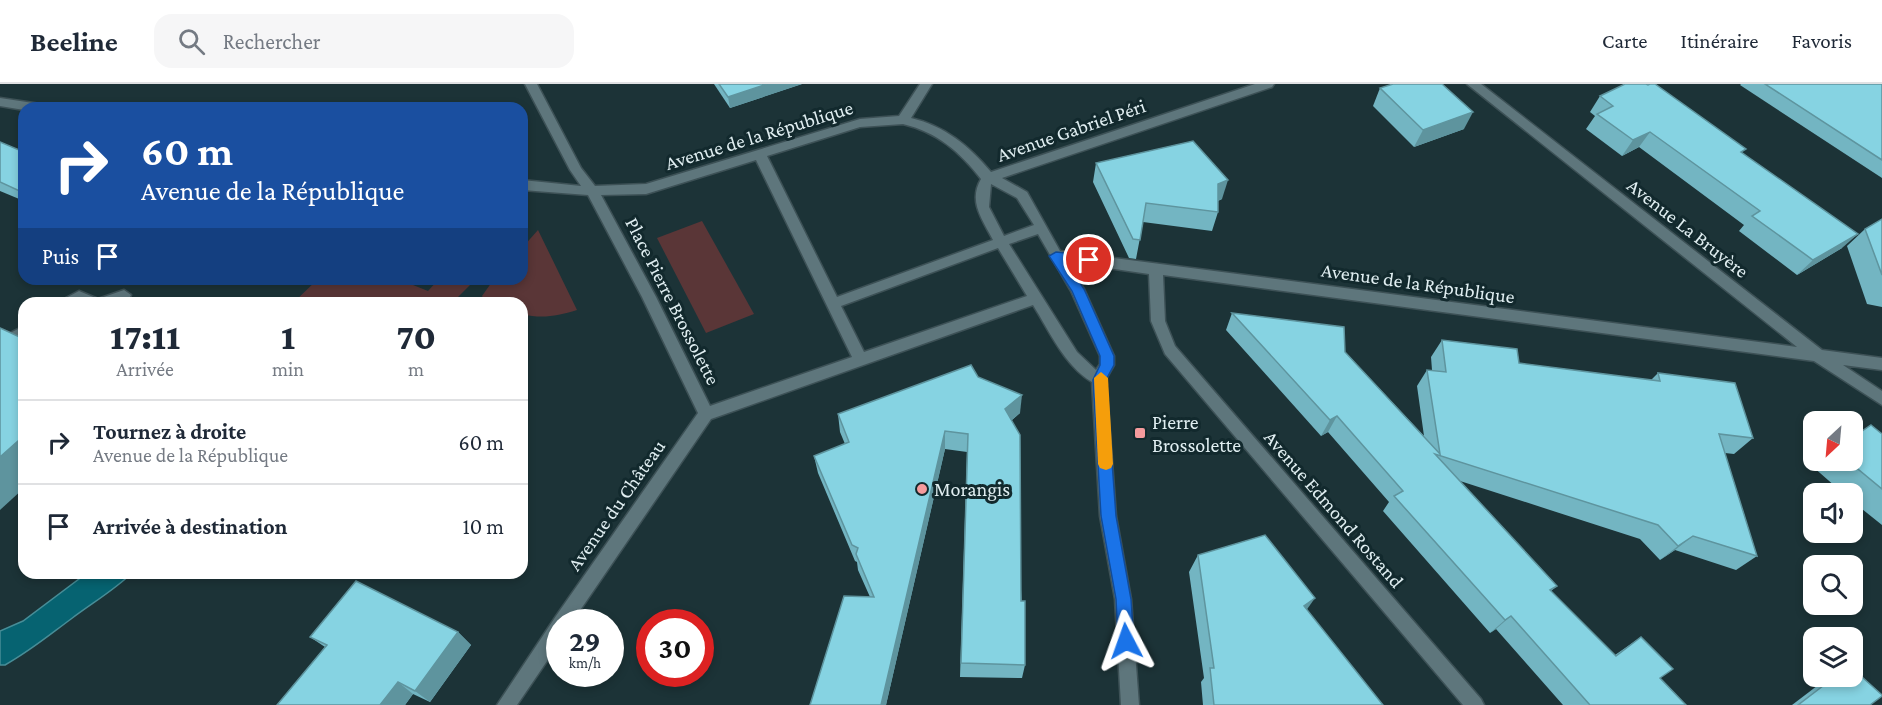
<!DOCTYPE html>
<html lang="fr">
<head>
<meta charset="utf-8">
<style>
  body { margin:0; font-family:"Crimson Pro",serif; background:#f6f6f7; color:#1f2937; height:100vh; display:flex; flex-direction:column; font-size:22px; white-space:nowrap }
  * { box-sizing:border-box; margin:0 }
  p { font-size:20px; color:#747a83 }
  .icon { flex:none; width:33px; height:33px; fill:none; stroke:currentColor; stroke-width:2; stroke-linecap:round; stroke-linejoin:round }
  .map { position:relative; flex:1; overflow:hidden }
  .panel { position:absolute; left:18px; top:213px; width:510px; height:282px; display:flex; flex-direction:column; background:#fff; border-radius:18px; box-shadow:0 3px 9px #0003 }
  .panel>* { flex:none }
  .banner { position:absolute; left:18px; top:18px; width:510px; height:183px; border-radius:18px; box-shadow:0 3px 9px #0003; background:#1a4fa0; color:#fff; overflow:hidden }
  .needle { width:39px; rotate:206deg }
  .tools { position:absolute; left:1803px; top:327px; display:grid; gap:12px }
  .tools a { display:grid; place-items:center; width:60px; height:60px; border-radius:12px; background:#fff; box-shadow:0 3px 9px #0003; font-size:30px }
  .speed { position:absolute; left:546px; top:525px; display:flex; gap:12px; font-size:30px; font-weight:700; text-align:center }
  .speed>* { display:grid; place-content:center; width:78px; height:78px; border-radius:50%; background:#fff; box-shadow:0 3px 9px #0003; line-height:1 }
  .speed small { font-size:15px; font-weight:400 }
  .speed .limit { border:9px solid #d22; background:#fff; color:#111 }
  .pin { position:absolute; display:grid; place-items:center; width:51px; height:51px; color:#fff; margin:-26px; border:3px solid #fff; border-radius:50%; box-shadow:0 2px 6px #0007 }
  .me { position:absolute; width:66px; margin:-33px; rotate:356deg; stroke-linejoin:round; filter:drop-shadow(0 0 4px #0008) }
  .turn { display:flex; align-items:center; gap:21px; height:126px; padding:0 24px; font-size:27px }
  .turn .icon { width:78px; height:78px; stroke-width:2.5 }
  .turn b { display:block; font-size:42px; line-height:51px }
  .then { display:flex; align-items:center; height:57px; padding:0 24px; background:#0003; gap:12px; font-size:22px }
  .eta { display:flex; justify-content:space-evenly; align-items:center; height:102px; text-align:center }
  .eta b { font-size:36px; font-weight:800; line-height:42px }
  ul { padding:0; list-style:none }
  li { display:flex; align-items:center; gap:18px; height:84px; padding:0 24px; border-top:2px solid #e0e1e3 }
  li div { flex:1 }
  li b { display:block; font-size:22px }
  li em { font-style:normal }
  header { display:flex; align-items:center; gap:36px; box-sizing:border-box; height:84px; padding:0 30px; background:#fff; border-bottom:2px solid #e0e1e3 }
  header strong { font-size:28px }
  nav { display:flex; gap:33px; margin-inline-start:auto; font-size:21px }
  .search { width:420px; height:54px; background:#f6f6f7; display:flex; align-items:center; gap:15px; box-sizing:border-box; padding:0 21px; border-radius:18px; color:#747a83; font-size:22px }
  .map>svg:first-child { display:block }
  .green { fill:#5a3637 }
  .water { fill:#066371; stroke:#478d97; stroke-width:1.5 }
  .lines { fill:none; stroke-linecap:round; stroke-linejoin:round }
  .minor-casing { stroke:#3d5156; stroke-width:3 }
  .minor { fill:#5e767c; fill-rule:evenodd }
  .wall { fill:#73b5c2 }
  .shaded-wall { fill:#5e949e }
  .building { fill:#86d3e2; stroke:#5e949e; stroke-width:1.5 }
  .route { fill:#1a73e8; stroke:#114b97; stroke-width:1.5 }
  .slow { fill:#f59e0b }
  .poi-dot { fill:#f59b9d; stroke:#12292d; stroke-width:2 }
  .labels { text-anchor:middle; stroke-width:6; stroke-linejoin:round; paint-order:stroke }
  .street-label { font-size:20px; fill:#e0eef1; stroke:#12292d }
  .poi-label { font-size:20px; fill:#e0eef1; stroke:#12292d; text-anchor:start }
</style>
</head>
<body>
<header>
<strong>Beeline</strong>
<div class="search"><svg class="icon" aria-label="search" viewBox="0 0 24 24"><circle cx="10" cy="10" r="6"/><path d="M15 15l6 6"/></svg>Rechercher</div>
<nav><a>Carte</a><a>Itinéraire</a><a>Favoris</a></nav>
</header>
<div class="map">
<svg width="1882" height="621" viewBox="0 0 1882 621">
  <rect width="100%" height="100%" fill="#1c3337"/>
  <g class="green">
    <path d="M702 137 754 230 706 249 657 154Z"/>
    <path d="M538 146 577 226C557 232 542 235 522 230V219L486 218 482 212 494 195H522V164Z"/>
    <path d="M318 195H398L428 207 439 195H476L452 219H293Z"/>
  </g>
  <path class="water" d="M87 489H132C113 507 92 519 71 535 48 552 30 567 5 581H0V547L23 537Z"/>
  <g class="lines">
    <g class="minor-casing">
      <g id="minor">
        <path d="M525 0H537L581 84 595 102 646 100 860 35 899 32 920 0H932L911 34C945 42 969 62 991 88L1255 0H1274L1272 3 1002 94 1027 108 1060 167 1797 263 1467 0H1481L1822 266 1882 274V286L1843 281 1882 307V321L1814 277 1163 191 1165 237 1175 262 1481 615 1484 621H1463L1165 270 1151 237 1149 190 1067 178 1084 205 1114 272V281L1106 295 1116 432 1131 515 1139 621H1121L1115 515 1100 432 1092 298C1064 281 1050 248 1033 221L711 335 572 538H560V558L517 621H497L556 532 698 329 642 213 588 111 522 106V96L581 102 570 86ZM903 40C937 48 960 68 981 95 968 117 982 135 993 156L837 213 767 72 860 43ZM756 76 852 273 710 322 656 213 601 111 646 110ZM991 100 1017 114 1034 141 1004 152 989 123ZM1038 150 1071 207 1100 272V280L1096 286 1077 268 1009 160ZM998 164 1027 212 864 268 841 222Z"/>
        <path d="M0 14 40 20 46 24 24 26 0 22Z"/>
        <path d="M124 206 131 211 129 215 118 219H62L64 215 79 207 98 215Z"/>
        <path d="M24 242V255L11 262 0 257V245L10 249Z"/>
      </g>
    </g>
    <use href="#minor" class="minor"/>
  </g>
  <g class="wall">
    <path d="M714 0H802L730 24Z"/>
    <path d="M1741 0H1882V94L1740 1Z"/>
    <path d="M1380 4 1464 45 1414 63 1373 22Z"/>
    <path d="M1600 12 1743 69 1842 164 1797 191 1739 147 1744 141 1639 63 1622 72 1586 45 1595 32 1590 28Z"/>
    <path d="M0 58 24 68V117L0 107Z"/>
    <path d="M1096 79 1222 115 1218 117V128L1212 147 1143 138 1136 175 1129 174 1093 98Z"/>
    <path d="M1882 135V223L1867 220 1847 162 1865 145Z"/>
    <path d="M1232 229 1345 268 1424 352 1417 302 1427 286H1432L1431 273 1442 256 1519 279 1651 296 1658 289 1753 354 1734 370 1725 369 1757 472 1736 486 1675 466 1660 476 1640 455 1460 397 1557 502 1551 507 1615 571 1641 553 1660 594 1686 621H1563L1496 545 1490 549 1383 427 1389 418 1328 348 1321 352 1226 246Z"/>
    <path d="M978 293 1020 329 1012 336 1025 581 1022 594 960 593 967 368 945 365 886 621H810L870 513 858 486 857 478 855 477 818 389 814 372 845 360 840 348 838 330Z"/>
    <path d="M1882 350V441L1852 417V410H1844L1812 382 1820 376H1852Z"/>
    <path d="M1198 471 1307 526 1383 621H1203L1201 598 1204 594 1189 488Z"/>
    <path d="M458 548 471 561 430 618 413 610 405 621H277L325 563 310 553Z"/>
    <path d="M1830 592H1852L1870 621H1792Z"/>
  </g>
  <g class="shaded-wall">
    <path d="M767 0H802L730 24 728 13Z"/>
    <path d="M1473 28 1464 45 1414 63 1423 46Z"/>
    <path d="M1650 48 1639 63 1622 72 1633 56Z"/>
    <path d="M1228 96 1222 115 1212 119 1218 100Z"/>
    <path d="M1858 150 1842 164 1797 191 1813 176Z"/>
    <path d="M1022 311 1020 329 1003 343 1005 325Z"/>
    <path d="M1337 332 1328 348 1321 352 1330 336Z"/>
    <path d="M945 347V365L886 621H881Z"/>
    <path d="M19 356 24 359V404L0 426V373Z"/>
    <path d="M1693 452 1675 466 1660 476 1678 462Z"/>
    <path d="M1315 514 1303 531 1304 522Z"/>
    <path d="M1511 532 1496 545 1490 549 1505 536Z"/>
    <path d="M458 548 471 561 430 618 415 607Z"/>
    <path d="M398 598 413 610 405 621H380Z"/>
  </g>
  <g class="building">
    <path d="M719 0H767L728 13Z"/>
    <path d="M1393 0H1442L1473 28 1423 46 1380 4Z"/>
    <path d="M1625 0H1646L1648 1 1650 0H1655L1746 65 1741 68 1858 150 1813 176 1752 132 1760 127 1650 48 1633 56 1597 30 1613 22 1600 12Z"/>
    <path d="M1765 0H1882V76Z"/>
    <path d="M1193 57 1228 96 1218 100V128L1146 119 1140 156 1133 155 1096 79Z"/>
    <path d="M0 58 24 68V109L0 98Z"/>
    <path d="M1882 135V191L1865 145Z"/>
    <path d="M1232 229 1344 243 1345 268 1440 370 1427 286 1446 288 1442 256 1517 265 1519 279 1660 297 1658 289 1735 299 1753 354 1719 350 1757 472 1693 452 1678 462 1658 441 1435 370 1557 502 1550 506 1616 572 1641 553 1673 585 1660 594 1686 621H1590L1511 532 1505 536 1394 412 1403 407 1337 332 1330 336Z"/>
    <path d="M0 244 24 255V358L19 356 0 373Z"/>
    <path d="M971 281 978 293 1022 311 1005 325 1020 351 1021 517H1025V581L961 579 968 350 945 347 881 621H810L844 512 874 513 856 470 858 464 852 461 814 372 849 358 838 330Z"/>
    <path d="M1871 341 1882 350V405L1847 376H1852V354Z"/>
    <path d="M1265 451 1315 514 1304 522 1383 621H1214L1210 584H1214L1198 471Z"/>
    <path d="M356 497 458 548 415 607 398 598 380 621H277L327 561 310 553Z"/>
    <path d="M1852 584 1882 611V612L1870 621H1798L1836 592H1852Z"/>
  </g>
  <path class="route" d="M1056 168 1094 172 1095 176 1094 179 1066 178 1084 205 1114 272V281L1106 296 1116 432 1131 515 1134 557 1132 563 1126 565 1120 563 1118 557 1116 515 1101 432 1093 296 1100 281V272L1072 207 1049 172Z"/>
  <path class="slow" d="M1101 288 1108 294 1113 380 1111 384 1106 386 1100 384 1098 380 1094 294Z"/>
  <g class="poi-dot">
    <rect x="1134" y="343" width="12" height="12" rx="3"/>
    <circle cx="922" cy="405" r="6"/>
  </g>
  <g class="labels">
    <g class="street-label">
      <text transform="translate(1071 46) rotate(-19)" y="7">Avenue Gabriel Péri</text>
      <text transform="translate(759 51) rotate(-17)" y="7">Avenue de la République</text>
      <text transform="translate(1688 144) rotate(38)" y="7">Avenue La Bruyère</text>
      <text transform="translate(1418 199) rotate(8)" y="7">Avenue de la République</text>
      <text transform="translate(673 217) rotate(63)" y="7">Place Pierre Brossolette</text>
      <text transform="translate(616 421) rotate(-55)" y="7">Avenue du Château</text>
      <text transform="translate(1334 425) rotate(49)" y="7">Avenue Edmond Rostand</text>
    </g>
    <g class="poi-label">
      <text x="1152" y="345">Pierre<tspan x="1152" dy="23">Brossolette</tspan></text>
      <text x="934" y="412">Morangis</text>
    </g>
  </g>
</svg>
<div class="tools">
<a><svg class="needle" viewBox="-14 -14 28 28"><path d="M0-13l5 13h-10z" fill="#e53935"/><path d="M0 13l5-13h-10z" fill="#747a83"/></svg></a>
<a><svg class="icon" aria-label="sound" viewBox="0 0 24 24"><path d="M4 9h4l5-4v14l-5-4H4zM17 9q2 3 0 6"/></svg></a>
<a><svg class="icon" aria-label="search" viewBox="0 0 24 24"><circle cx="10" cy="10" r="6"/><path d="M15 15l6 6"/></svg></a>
<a><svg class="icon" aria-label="layers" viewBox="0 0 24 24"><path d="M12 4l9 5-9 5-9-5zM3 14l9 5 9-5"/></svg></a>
</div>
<div class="speed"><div>29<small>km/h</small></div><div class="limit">30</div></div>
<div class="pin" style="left:1089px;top:176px;background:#d93025"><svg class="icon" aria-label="arrive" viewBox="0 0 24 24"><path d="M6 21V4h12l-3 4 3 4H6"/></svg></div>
<svg class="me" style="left:1126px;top:557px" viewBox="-20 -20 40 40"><path d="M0-17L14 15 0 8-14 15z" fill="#1a73e8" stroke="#fff" stroke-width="4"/></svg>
<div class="banner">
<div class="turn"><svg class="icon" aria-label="right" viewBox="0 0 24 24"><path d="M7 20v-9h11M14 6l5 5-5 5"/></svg><div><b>60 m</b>Avenue de la République</div></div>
<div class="then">Puis<svg class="icon" aria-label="arrive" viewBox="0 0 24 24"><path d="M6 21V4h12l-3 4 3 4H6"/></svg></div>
</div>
<section class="panel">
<div class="eta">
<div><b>17:11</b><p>Arrivée</p></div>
<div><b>1</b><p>min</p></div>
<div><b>70</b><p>m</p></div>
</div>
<ul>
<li><svg class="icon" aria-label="right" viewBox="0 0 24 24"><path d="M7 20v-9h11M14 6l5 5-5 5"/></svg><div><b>Tournez à droite</b><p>Avenue de la République</p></div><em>60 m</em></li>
<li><svg class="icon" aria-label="arrive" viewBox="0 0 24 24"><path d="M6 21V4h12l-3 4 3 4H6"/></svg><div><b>Arrivée à destination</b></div><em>10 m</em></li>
</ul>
</section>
</div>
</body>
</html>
